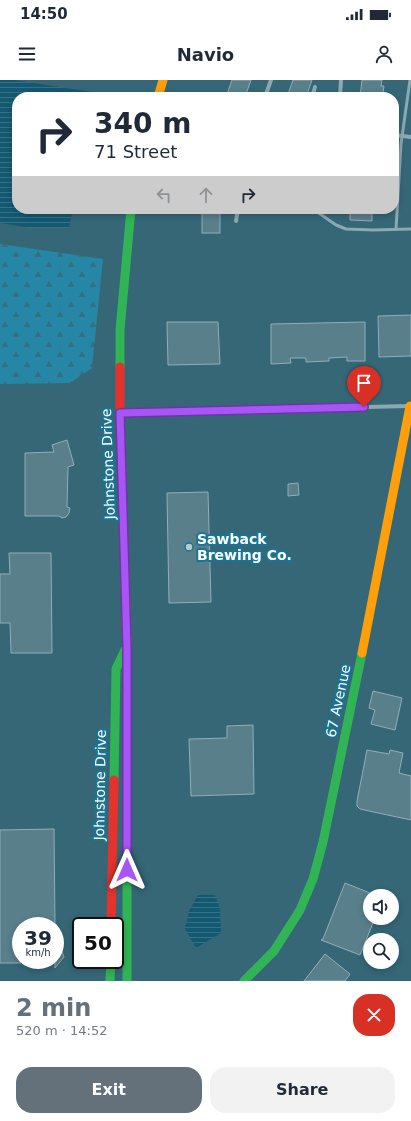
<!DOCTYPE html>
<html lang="en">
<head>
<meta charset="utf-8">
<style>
  body { margin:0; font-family:"DejaVu Sans",sans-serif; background:#f2f2f3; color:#1f2937; height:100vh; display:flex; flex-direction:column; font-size:15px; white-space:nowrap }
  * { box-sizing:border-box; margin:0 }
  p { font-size:13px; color:#747a83 }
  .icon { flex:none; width:22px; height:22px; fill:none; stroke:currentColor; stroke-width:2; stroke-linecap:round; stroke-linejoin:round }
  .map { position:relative; height:901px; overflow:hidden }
  .sheet { display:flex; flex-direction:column; background:#fff; flex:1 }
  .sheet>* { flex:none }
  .top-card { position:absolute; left:12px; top:12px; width:387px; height:122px; border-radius:16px; box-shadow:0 2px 6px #0003; background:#fff; color:#1f2937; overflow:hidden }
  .tools { position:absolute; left:363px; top:809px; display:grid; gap:8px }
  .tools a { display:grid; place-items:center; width:36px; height:36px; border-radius:50%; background:#fff; box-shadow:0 2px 6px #0003; font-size:20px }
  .speed { position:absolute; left:12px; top:837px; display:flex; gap:8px; font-size:20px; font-weight:700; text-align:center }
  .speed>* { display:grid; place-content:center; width:52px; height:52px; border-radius:50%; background:#fff; box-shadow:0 2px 6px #0003; line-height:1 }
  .speed small { font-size:10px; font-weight:400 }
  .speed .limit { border:2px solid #111; border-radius:6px; background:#fff; color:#111 }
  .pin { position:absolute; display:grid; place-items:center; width:34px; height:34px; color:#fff; margin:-41px -17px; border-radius:50% 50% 50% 0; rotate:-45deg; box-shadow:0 0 4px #0007 }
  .pin .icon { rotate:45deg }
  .me { position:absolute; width:44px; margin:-22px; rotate:0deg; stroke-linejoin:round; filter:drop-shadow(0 0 3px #0008) }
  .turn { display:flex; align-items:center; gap:14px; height:84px; padding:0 16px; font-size:18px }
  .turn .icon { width:52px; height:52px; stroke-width:2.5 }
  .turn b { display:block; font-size:28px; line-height:34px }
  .lanes { display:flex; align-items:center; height:38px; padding:0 16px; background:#0003; justify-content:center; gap:20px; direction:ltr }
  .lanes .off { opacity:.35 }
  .round { display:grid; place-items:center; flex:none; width:42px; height:42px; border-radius:16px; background:#f2f2f3 }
  .summary { display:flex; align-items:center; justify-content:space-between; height:68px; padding:0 16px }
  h1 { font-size:24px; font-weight:700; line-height:30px; color:#64717b }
  .cta { display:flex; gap:8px; margin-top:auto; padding:8px 16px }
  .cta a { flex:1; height:46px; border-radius:16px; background:#64717b; color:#fff; font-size:16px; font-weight:700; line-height:46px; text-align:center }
  .cta a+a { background:#f2f2f3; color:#1f2937 }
  .status { display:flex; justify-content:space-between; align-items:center; height:28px; padding:0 20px; background:#fff; direction:ltr }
  .status svg { height:11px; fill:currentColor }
  header { display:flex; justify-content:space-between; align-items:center; height:52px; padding:0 16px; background:#fff; font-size:18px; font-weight:700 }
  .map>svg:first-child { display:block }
  .forest { fill:url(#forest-firs) }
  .water { fill:url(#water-rules) }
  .building { fill:#597f8b; stroke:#91aeb8 }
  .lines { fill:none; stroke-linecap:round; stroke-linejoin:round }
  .lane { stroke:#8aa9b3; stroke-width:3 }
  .street { stroke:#8aa9b3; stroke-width:4 }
  .fast { stroke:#30b455; stroke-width:9 }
  .slow { stroke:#ff9f0a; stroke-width:9 }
  .jam { stroke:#e5322d; stroke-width:9 }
  .route-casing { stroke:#6d37a1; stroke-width:10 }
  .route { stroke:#a855f7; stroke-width:7 }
  .poi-dot { fill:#b8cacf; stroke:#197593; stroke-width:1.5 }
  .labels { text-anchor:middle; stroke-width:4; stroke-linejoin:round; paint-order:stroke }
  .street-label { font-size:14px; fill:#fff; stroke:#197593 }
  .poi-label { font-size:14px; font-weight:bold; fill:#fff; stroke:#197593; text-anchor:start }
</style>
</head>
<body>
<div class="status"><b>14:50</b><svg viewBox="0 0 49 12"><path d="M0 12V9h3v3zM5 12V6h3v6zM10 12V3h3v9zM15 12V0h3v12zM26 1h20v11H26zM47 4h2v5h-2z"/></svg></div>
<header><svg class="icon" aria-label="menu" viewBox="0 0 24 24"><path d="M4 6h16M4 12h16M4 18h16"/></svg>Navio<svg class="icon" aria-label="person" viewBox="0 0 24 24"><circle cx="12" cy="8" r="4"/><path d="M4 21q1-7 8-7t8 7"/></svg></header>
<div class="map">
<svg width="411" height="901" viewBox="0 0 411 901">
  <defs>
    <pattern id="forest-firs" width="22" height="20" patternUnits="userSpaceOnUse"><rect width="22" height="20" fill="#2587a5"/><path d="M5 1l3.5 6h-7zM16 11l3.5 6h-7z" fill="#356f81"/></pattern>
    <pattern id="water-rules" width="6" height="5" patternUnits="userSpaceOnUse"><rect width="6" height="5" fill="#135971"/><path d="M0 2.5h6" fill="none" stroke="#367286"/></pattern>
  </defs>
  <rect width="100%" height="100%" fill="#356777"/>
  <path class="forest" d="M0 164 103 179 92 288 70 303 0 304Z"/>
  <g class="water">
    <path d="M0 0H15L98 13 97 17H17V129H73L69 148H31L0 143Z"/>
    <path d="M198 815H215L220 829 221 853 196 868 185 849 189 831Z"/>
  </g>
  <g class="building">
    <path d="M232 0H251L245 17H226Z"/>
    <path d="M293 0H312L306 17H287Z"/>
    <path d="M362 0H382L381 6H384L383 13H381L380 17H360Z"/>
    <rect x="202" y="129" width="18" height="24"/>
    <path d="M350 131H372V141L350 140Z"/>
    <path d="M411 235V276L379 277 378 236Z"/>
    <path d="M167 242H218L220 284 168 285Z"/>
    <path d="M365 242V281H347V277L329 278V281L306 282V278H290L291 283 271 284V244Z"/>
    <path d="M67 360 74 385 68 387 67 427 70 428 69 433 66 437 62 438 59 436H25V373L54 372 52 365Z"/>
    <path d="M298 403 299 415 288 416V404Z"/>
    <path d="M208 412 211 522 169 523 167 413Z"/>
    <path d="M9 473H51L52 573H11L10 543H0V494H10Z"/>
    <path d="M373 611 402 618 395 650 371 644 375 630 369 628Z"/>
    <path d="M253 645 254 714 191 716 189 659 227 658V646Z"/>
    <path d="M367 670 389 674 390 670 403 673 399 693 411 696V740L369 731 360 729 357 726V721Z"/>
    <path d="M54 749 55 846H21V883H0V750Z"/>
    <path d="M345 803 370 813V838H375L360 875 321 860 323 859Z"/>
    <path d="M55 855H56L64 877 55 888Z"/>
    <path d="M325 874 350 894 345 901H304Z"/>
  </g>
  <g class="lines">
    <g class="lane">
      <path d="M313 129 336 145 346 149 373 150 411 149"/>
      <path d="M396 149 401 64 410 0"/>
    </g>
    <g class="street">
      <path d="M265 17 271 0"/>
      <path d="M312 17 315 7"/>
      <path d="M340 17 341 0"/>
      <path d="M394 55 411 57"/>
      <path d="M264 129 274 132 313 129"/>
      <path d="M236 141 238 129"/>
      <path d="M121 333 408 326"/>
    </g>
    <g class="fast">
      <path d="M120 287V250L131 129"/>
      <path d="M127 640V901"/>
      <path d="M114 700 116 589 125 570"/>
      <path d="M110 901 111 880"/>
      <path d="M244 901 274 871 300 830 313 799 323 762 362 573"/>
    </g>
    <g class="slow">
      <path d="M158 17 163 0"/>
      <path d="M125 495 127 567V640"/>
      <path d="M362 573 410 326"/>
    </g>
    <g class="jam">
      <path d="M120 287V333L125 495"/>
      <path d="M111 846 114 700"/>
    </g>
  </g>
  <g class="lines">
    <g class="route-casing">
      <path id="route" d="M127 790V567L120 333 364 327"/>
    </g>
    <use href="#route" class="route"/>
  </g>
  <circle class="poi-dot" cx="189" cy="467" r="4"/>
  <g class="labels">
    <g class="street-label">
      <text transform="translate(108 384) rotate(-92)" y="5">Johnstone Drive</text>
      <text transform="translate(338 621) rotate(-78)" y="5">67 Avenue</text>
      <text transform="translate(100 705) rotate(-89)" y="5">Johnstone Drive</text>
    </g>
    <g class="poi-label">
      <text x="197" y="464">Sawback<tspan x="197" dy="16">Brewing Co.</tspan></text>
    </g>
  </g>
</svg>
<div class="tools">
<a><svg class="icon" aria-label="sound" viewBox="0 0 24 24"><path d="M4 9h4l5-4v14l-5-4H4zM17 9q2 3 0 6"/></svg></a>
<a><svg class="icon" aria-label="search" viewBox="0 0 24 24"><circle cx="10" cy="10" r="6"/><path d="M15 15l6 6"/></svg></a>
</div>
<div class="speed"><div>39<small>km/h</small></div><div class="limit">50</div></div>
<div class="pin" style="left:364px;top:327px;background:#d93025"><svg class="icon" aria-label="arrive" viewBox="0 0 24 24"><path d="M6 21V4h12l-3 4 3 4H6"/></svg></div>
<svg class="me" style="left:127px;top:790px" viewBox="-20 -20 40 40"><path d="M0-17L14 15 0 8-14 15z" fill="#a855f7" stroke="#fff" stroke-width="4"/></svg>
<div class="top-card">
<div class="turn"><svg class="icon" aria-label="right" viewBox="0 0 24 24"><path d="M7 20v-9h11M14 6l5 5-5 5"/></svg><div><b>340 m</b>71 Street</div></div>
<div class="lanes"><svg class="icon off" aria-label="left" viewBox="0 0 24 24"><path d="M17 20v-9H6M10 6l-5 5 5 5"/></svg><svg class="icon off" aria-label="ahead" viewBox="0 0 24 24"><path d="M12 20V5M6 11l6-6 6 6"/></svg><svg class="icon" aria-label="right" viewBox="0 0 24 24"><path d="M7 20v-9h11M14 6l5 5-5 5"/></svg></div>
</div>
</div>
<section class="sheet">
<div class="summary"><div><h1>2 min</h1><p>520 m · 14:52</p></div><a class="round" style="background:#d93025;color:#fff"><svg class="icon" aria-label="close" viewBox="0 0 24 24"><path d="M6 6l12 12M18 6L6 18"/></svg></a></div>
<div class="cta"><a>Exit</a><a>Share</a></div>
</section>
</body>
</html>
